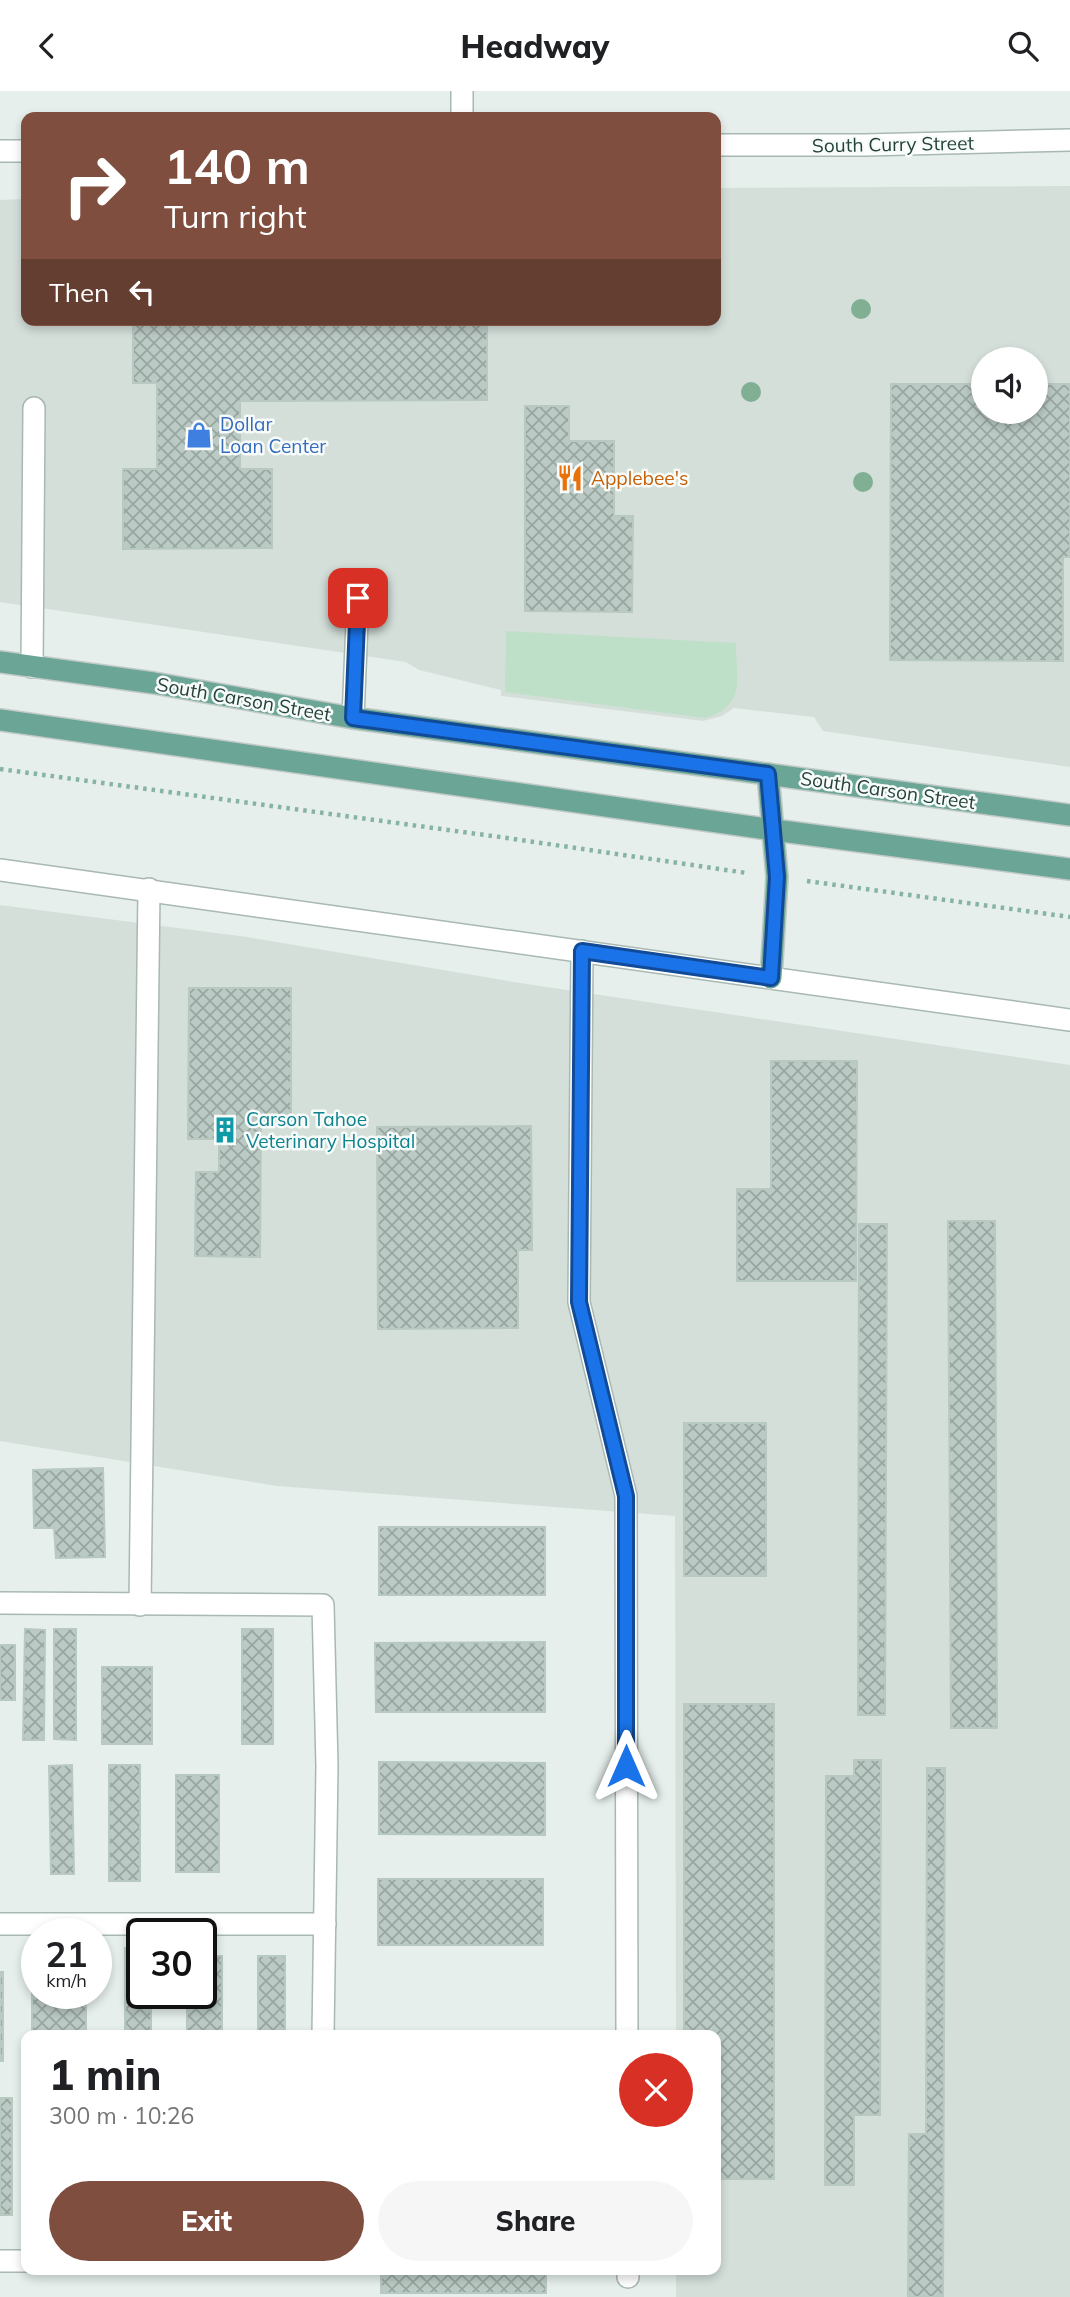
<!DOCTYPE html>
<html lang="en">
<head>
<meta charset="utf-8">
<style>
  body { margin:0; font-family:Mulish,sans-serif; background:#f6f6f6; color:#202124; height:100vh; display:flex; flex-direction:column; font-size:26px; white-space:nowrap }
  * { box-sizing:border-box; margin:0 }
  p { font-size:23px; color:#757577 }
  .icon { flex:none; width:38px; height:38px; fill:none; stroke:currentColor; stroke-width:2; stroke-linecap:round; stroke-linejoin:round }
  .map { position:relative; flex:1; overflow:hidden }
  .drawer { position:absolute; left:21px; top:1939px; width:700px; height:245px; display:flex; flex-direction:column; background:#fff; border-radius:14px; box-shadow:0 4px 10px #0003 }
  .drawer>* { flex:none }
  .guide { position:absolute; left:21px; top:21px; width:700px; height:214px; border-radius:14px; box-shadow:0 4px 10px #0003; background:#7f4e3f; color:#fff; overflow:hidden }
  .buttons { position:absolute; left:971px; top:256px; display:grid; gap:14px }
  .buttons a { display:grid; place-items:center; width:77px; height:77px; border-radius:50%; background:#fff; box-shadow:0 4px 10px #0003; font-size:35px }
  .speed { position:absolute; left:21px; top:1827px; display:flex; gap:14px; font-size:35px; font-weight:700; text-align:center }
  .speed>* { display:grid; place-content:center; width:91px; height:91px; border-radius:50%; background:#fff; box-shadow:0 4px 10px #0003; line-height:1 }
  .speed small { font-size:18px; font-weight:400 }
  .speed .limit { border:4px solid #111; border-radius:10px; background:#fff; color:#111 }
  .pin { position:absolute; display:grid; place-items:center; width:60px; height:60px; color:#fff; margin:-30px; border-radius:14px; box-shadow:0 4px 10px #0006 }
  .me { position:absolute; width:77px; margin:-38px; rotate:0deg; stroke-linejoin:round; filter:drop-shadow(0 0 5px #0008) }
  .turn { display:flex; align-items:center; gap:24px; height:147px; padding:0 28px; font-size:32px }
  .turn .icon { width:91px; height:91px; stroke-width:2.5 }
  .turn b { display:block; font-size:49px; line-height:60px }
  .then { display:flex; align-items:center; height:66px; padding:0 28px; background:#0003; gap:14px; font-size:26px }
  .round { display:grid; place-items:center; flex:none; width:74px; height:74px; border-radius:37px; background:#f6f6f6 }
  .head { display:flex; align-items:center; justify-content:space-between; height:119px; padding:0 28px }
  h1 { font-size:42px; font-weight:800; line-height:52px }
  .primary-button { display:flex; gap:14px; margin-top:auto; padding:14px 28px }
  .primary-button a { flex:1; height:80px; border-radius:42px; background:#7f4e3f; color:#fff; font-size:28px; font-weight:800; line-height:80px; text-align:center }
  .primary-button a+a { background:#f6f6f6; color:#202124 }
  header { display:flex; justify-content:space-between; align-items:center; height:91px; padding:0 28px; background:#fff; font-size:32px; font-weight:800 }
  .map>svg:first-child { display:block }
  .built { fill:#d4dfda; fill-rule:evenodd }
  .green { fill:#bfe0c8 }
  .building { fill:url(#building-cross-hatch); stroke:#b8c9c2; stroke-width:2 }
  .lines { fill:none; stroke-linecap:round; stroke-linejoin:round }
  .minor-casing { stroke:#a8b8b2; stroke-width:24 }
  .major-casing { stroke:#c2cac8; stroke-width:24 }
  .path { stroke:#86b3a5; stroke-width:4.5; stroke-dasharray:3.5 5; stroke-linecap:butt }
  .minor { stroke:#fff; stroke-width:21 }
  .major { stroke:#6aa596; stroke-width:21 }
  .tree { fill:#80af93 }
  .route-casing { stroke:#114b97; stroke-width:18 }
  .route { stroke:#1a73e8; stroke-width:12 }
  .labels { text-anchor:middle; stroke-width:5; stroke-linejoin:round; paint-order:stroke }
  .street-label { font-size:19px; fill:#24423a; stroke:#f7fbf9 }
  .shop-label { font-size:19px; fill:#366cbe; stroke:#f7fbf9; text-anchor:start }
  .food-label { font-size:19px; fill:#c56008; stroke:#f7fbf9; text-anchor:start }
  .culture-label { font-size:19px; fill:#0d838f; stroke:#f7fbf9; text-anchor:start }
</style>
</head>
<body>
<header><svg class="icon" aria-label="back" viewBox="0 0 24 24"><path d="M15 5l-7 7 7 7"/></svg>Headway<svg class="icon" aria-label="search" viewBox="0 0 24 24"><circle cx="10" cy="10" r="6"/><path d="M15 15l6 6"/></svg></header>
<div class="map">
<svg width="1070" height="2206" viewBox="0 0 1070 2206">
  <defs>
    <pattern id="building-cross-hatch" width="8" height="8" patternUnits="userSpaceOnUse" patternTransform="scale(1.75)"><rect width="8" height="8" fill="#bbcac4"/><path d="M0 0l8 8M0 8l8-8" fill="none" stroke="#98a6a0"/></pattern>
  </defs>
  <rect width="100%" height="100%" fill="#e6efeb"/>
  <g class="built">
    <path d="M1070 95V676L823 640 814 626 734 617 722 625 703 630 501 605V599L419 579 406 571 0 511V109L26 108V229H716V97ZM984 268H1036V320H984Z"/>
    <path d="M0 814 247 846 520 892 1070 974V2206H676V2179H716V1944H676L675 1425 277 1395 0 1350Z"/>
  </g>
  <path class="green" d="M506 540 736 552C736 589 747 614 705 627L505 601Z"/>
  <g class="building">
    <path d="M133 229H487V309L240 310V378H272V457L123 458V378H157V292H133Z"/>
    <path d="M891 293H984V320H1036V293H1070V466H1063V570L890 569Z"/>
    <path d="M525 315H569V350H614V425H633L632 521 525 520Z"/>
    <path d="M189 897H291V1030H261L260 1166 195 1165 196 1081H219V1048H188Z"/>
    <path d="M771 970H857L856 1190H737V1098H771Z"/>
    <path d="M531 1035 532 1159H518V1237L378 1238 377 1036Z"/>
    <path d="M948 1130H995L997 1637H951Z"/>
    <path d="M859 1133H887L885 1624H858Z"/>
    <rect x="684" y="1332" width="82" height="153"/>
    <path d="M103 1377 105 1466 56 1467 54 1437H34L33 1379Z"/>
    <rect x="379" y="1436" width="166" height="68"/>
    <path d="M25 1538 45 1539 44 1649H23Z"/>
    <path d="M54 1538H76V1649L54 1648Z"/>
    <rect x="242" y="1538" width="31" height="115"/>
    <path d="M545 1551V1621H376L375 1552Z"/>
    <rect x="0" y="1554" width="15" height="55"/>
    <rect x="102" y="1576" width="50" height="77"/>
    <path d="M684 1613H774V2088H716V1944H684Z"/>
    <path d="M854 1669H881L880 2024H854V2094H825L826 1685H854Z"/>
    <path d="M379 1671 545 1672V1744L379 1743Z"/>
    <path d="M72 1674 74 1783H51L49 1675Z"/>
    <rect x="109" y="1674" width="31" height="116"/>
    <path d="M927 1677H945L943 2206H908L909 2043H926Z"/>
    <rect x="176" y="1684" width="43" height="97"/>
    <rect x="378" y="1788" width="165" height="66"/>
    <path d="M125 1857H142V1902H151V1944H125Z"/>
    <path d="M201 1865H222V1944H187V1902H201Z"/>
    <rect x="258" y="1865" width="27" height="79"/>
    <path d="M32 1873H37V1902H86V1944H32Z"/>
    <rect x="0" y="1881" width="3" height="89"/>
    <rect x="0" y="2007" width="12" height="117"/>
    <rect x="381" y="2179" width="165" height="23"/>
  </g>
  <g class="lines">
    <g class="minor-casing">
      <g id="minor">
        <path d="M462 0V26"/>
        <path d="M716 54H865L1070 49"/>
        <path d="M0 60H26"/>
        <path d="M32 576 34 317"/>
        <path d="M353 627 358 507"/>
        <path d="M0 779 1070 929"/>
        <path d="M582 860 579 1211 626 1405 627 1944"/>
        <path d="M0 1512 323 1514 327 1675 323 1944"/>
        <path d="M140 1514 149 798"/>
        <path d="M0 1833H325"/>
        <path d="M0 2170H26"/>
        <path d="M628 2179V2186"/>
      </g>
    </g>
    <g class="major-casing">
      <g id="major">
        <path d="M0 571 154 592 353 627 1070 724"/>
        <path d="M0 629 774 739 1070 778"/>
        <path d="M768 683 777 786 771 887"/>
      </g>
    </g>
    <g class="path">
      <path d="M0 678 507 747 747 782"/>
      <path d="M807 790 1070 826"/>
    </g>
    <use href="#minor" class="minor"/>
    <use href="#major" class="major"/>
  </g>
  <g class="tree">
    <circle cx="861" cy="218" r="10"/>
    <circle cx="751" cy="301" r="10"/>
    <circle cx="863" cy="391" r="10"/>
  </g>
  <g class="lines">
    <g class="route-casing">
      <path id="route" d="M358 507 353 627 768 683 777 786 771 887 582 860 579 1211 626 1405V1675"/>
    </g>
    <use href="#route" class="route"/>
  </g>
  <defs>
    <g id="shop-bare" transform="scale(2.1)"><path d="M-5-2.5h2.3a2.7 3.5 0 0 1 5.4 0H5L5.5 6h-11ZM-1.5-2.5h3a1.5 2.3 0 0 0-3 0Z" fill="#3f7fe0" stroke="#f7fbf9" stroke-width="2.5" paint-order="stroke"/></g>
    <g id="restaurant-bare" transform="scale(2.1)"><path d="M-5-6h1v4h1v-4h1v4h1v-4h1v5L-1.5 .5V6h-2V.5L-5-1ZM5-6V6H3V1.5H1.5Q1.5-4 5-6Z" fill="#e8710a" stroke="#f7fbf9" stroke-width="2.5" paint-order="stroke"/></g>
    <g id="building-bare" transform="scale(2.1)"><path d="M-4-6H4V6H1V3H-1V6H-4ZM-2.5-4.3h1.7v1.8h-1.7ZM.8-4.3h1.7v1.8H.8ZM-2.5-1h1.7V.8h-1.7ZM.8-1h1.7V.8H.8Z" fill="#0f9aa8" stroke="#f7fbf9" stroke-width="2.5" paint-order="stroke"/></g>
  </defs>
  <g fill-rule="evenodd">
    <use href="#shop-bare" x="199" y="344"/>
    <use href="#restaurant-bare" x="570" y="387"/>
    <use href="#building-bare" x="225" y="1039"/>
  </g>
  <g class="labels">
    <g class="street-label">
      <text transform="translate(893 53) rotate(-1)" y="7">South Curry Street</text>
      <text transform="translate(244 608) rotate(10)" y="7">South Carson Street</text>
      <text transform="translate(888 699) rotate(8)" y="7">South Carson Street</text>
    </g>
    <g class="shop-label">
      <text x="220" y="340">Dollar<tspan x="220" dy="22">Loan Center</tspan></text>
    </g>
    <g class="food-label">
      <text x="591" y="394">Applebee's</text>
    </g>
    <g class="culture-label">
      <text x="246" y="1035">Carson Tahoe<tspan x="246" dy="22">Veterinary Hospital</tspan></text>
    </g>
  </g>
</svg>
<div class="buttons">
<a><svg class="icon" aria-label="sound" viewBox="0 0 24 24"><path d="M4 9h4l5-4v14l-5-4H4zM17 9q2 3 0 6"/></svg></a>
</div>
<div class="speed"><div>21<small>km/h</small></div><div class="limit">30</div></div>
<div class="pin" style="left:358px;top:507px;background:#d93025"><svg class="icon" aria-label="arrive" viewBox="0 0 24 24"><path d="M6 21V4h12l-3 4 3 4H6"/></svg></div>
<svg class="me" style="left:626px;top:1675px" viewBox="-20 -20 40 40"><path d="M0-17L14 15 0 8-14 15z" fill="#1a73e8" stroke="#fff" stroke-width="4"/></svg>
<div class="guide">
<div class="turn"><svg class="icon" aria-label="right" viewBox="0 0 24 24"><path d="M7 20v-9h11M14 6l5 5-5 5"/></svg><div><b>140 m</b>Turn right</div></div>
<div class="then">Then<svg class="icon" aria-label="left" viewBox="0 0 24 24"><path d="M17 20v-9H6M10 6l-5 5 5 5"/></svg></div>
</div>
<section class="drawer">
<div class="head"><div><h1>1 min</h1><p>300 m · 10:26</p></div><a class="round" style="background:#d93025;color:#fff"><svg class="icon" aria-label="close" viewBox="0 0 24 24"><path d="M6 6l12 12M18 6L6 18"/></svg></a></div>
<div class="primary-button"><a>Exit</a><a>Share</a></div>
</section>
</div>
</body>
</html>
